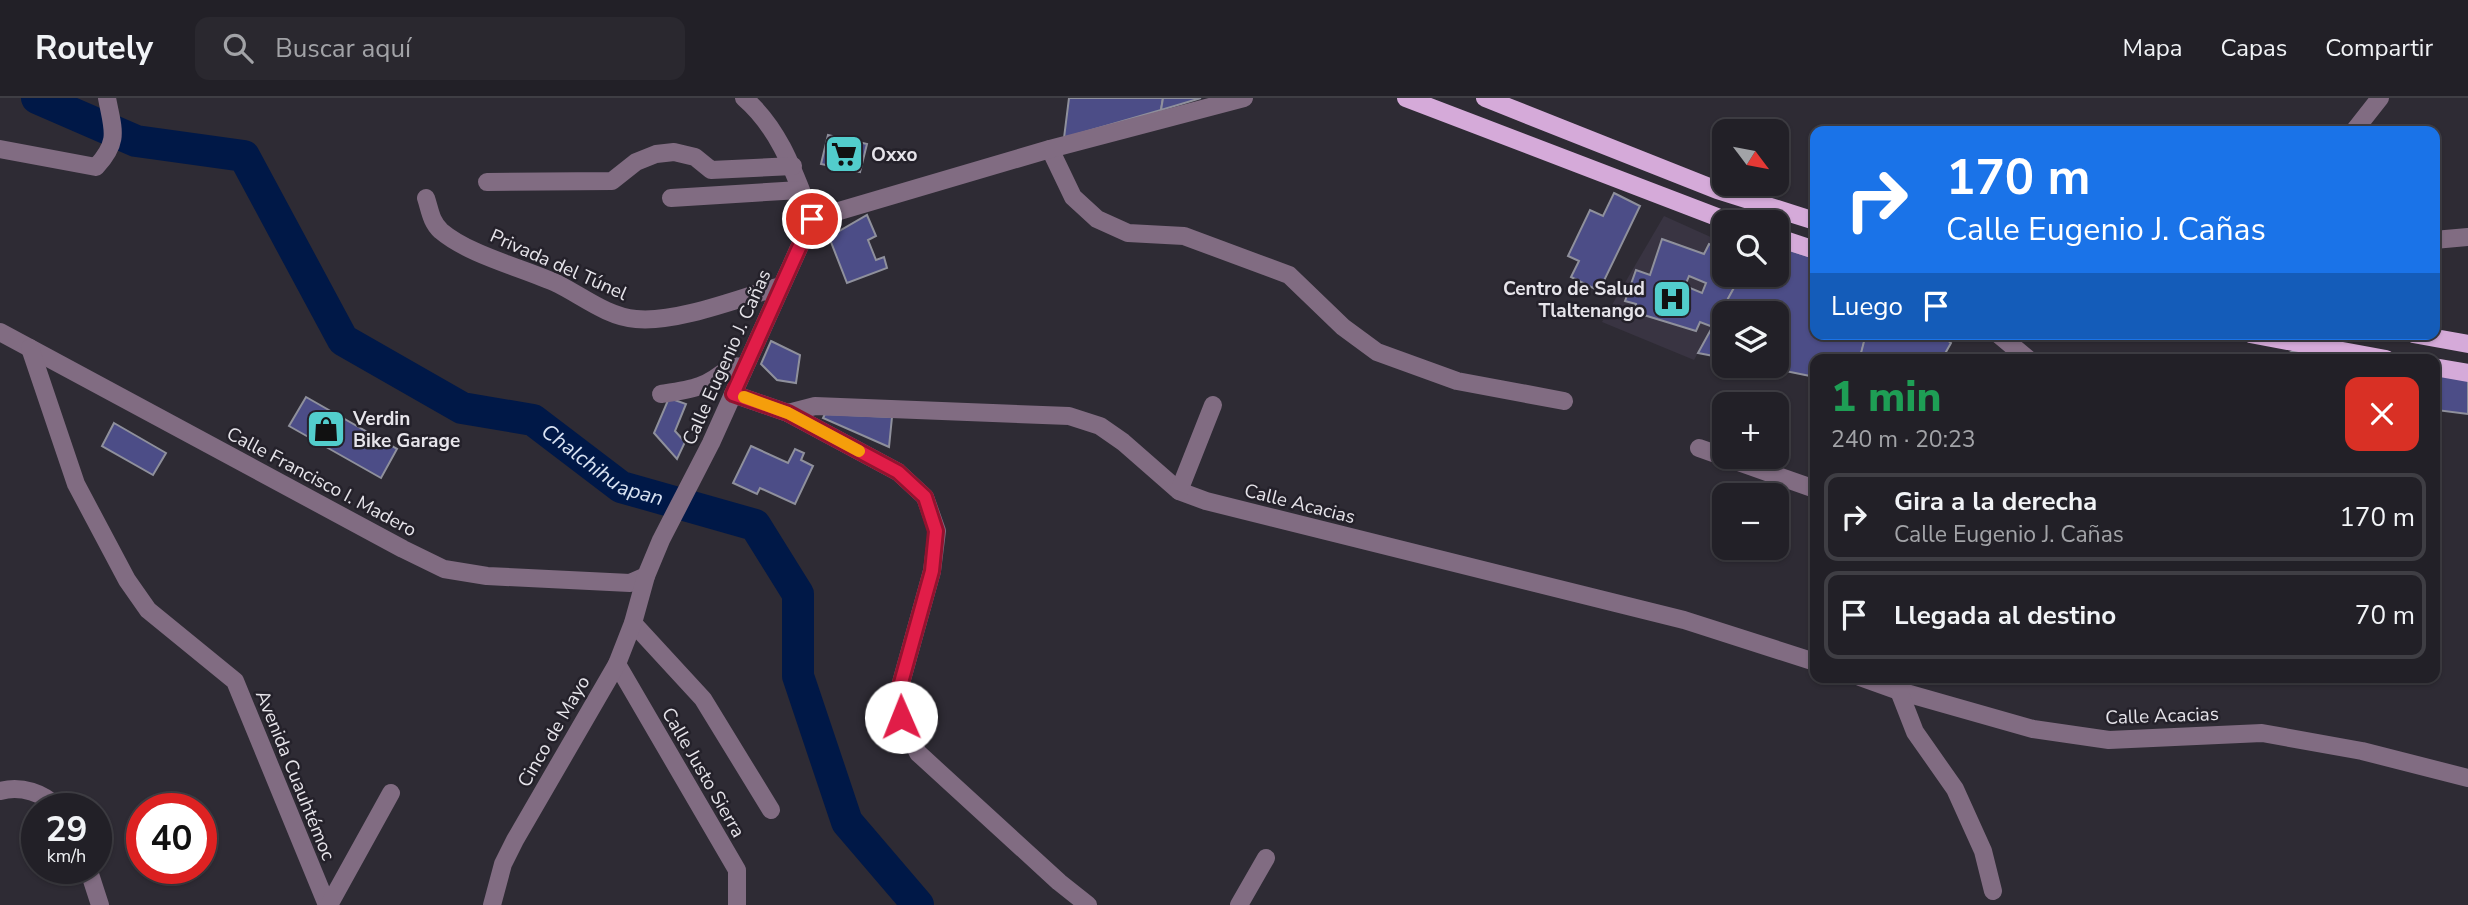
<!DOCTYPE html>
<html lang="es">
<head>
<meta charset="utf-8">
<style>
  body { margin:0; font-family:"Nunito Sans",sans-serif; background:#2a282f; color:#f1f3f6; height:100vh; display:flex; flex-direction:column; font-size:26px; white-space:nowrap }
  * { box-sizing:border-box; margin:0 }
  p { font-size:23px; color:#a2a3a7 }
  .icon { flex:none; width:38px; height:38px; fill:none; stroke:currentColor; stroke-width:2; stroke-linecap:round; stroke-linejoin:round }
  .map { position:relative; flex:1; overflow:hidden }
  .details { position:absolute; left:1810px; top:256px; width:630px; height:329px; display:flex; flex-direction:column; background:#222027; border-radius:14px; box-shadow:0 2px 5px #0004,0 0 0 2px #3f3e44 }
  .details>* { flex:none }
  .hud { position:absolute; left:1810px; top:28px; width:630px; height:214px; border-radius:14px; box-shadow:0 2px 5px #0004,0 0 0 2px #3f3e44; background:#1a73e8; color:#fff; overflow:hidden }
  .needle { width:46px; rotate:122deg }
  .controls { position:absolute; left:1712px; top:21px; display:grid; gap:14px }
  .controls a { display:grid; place-items:center; width:77px; height:77px; border-radius:14px; background:#222027; box-shadow:0 2px 5px #0004,0 0 0 2px #3f3e44; font-size:35px }
  .speed { position:absolute; left:21px; top:695px; display:flex; gap:14px; font-size:35px; font-weight:700; text-align:center }
  .speed>* { display:grid; place-content:center; width:91px; height:91px; border-radius:50%; background:#222027; box-shadow:0 2px 5px #0004,0 0 0 2px #3f3e44; line-height:1 }
  .speed small { font-size:18px; font-weight:400 }
  .speed .limit { border:10px solid #d22; background:#fff; color:#111 }
  .pin { position:absolute; display:grid; place-items:center; width:60px; height:60px; color:#fff; margin:-30px; border:4px solid #fff; border-radius:50%; box-shadow:0 2px 7px #0007 }
  .me { position:absolute; width:77px; margin:-38px; rotate:359deg; stroke-linejoin:round; filter:drop-shadow(0 0 5px #0008) }
  .turn { display:flex; align-items:center; gap:24px; height:147px; padding:0 21px; font-size:32px }
  .turn .icon { width:91px; height:91px; stroke-width:2.5 }
  .turn b { display:block; font-size:49px; line-height:60px }
  .then { display:flex; align-items:center; height:66px; padding:0 21px; background:#0003; gap:14px; font-size:26px }
  .round { display:grid; place-items:center; flex:none; width:74px; height:74px; border-radius:14px; background:#2a282f }
  .head { display:flex; align-items:center; justify-content:space-between; height:119px; padding:0 21px }
  h1 { font-size:42px; font-weight:800; line-height:52px; color:#1e9e55 }
  ul { padding:0; list-style:none }
  li { display:flex; align-items:center; gap:21px; height:88px; margin:0 14px 10px; padding:0 7px; border:4px solid #3f3e44; border-radius:14px }
  li div { flex:1 }
  li b { display:block; font-size:26px }
  li em { font-style:normal }
  header { display:flex; align-items:center; gap:42px; box-sizing:border-box; height:98px; padding:0 35px; background:#222027; border-bottom:2px solid #3f3e44 }
  header strong { font-size:33px }
  nav { display:flex; gap:38px; margin-inline-start:auto; font-size:24px }
  .search { width:490px; height:63px; background:#2a282f; display:flex; align-items:center; gap:18px; box-sizing:border-box; padding:0 24px; border-radius:14px; color:#a2a3a7; font-size:26px }
  .map>svg:first-child { display:block }
  .built { fill:#393442 }
  .lines { fill:none; stroke-linecap:round; stroke-linejoin:round }
  .river { stroke:#001847; stroke-width:32 }
  .building { fill:#4c4d87; stroke:#8f909c; stroke-width:2; fill-rule:evenodd }
  .minor { stroke:#816c82; stroke-width:18 }
  .major { stroke:#d5aad9; stroke-width:18 }
  .route-casing { stroke:#92132f; stroke-width:18 }
  .route { stroke:#e11d48; stroke-width:12 }
  .slow { stroke:#f59e0b; stroke-width:12 }
  .labels { text-anchor:middle; stroke-width:5; stroke-linejoin:round; paint-order:stroke }
  .poi-label { font-size:19px; font-weight:bold; fill:#e6e4ea; stroke:#24212a; text-anchor:start }
  .street-label { font-size:19px; fill:#e6e4ea; stroke:#24212a }
  .water-label { font-size:21px; font-style:italic; fill:#d8e2f2; stroke:#24212a }
</style>
</head>
<body>
<header>
<strong>Routely</strong>
<div class="search"><svg class="icon" aria-label="search" viewBox="0 0 24 24"><circle cx="10" cy="10" r="6"/><path d="M15 15l6 6"/></svg>Buscar aquí</div>
<nav><a>Mapa</a><a>Capas</a><a>Compartir</a></nav>
</header>
<div class="map">
<svg width="2468" height="807" viewBox="0 0 2468 807">
  <rect width="100%" height="100%" fill="#2e2b34"/>
  <path class="built" d="M1664 118 1724 145V177H1741L1694 262 1602 224Z"/>
  <g class="lines">
    <path class="river" id="s1" d="M37 0 136 43 244 58 343 242 462 310 533 322 621 389 755 427 798 496V578L847 724 918 807"/>
  </g>
  <g class="building">
    <path d="M1069 0H1163L1161 12 1064 40Z"/>
    <path d="M1163 0H1201L1161 12Z"/>
    <path d="M828 37 867 46 860 74 821 66Z"/>
    <path d="M1614 95 1640 108 1599 193 1571 179 1579 163 1568 158 1590 112 1603 118Z"/>
    <path d="M867 117 876 138 868 142 876 162 884 159 887 170 847 185 829 139Z"/>
    <path d="M1662 141 1704 156 1709 146 1724 152V177H1741L1713 229 1700 224 1696 233 1634 214 1636 206 1625 203 1636 172 1650 177ZM1689 178 1706 185 1702 195 1685 188Z"/>
    <path d="M1776 148 1815 160V236H1866L1860 261H1815V279L1760 268H1776V215H1724V260L1698 255 1741 177H1776Z"/>
    <path d="M1866 236H1939L1951 245 1942 261H1870L1861 255Z"/>
    <path d="M771 243 800 257 796 285 777 282 761 266Z"/>
    <path d="M2293 253 2317 255 2327 261H2278Z"/>
    <path d="M2440 275 2468 278V316L2436 312Z"/>
    <path d="M306 299 397 351 381 380 289 328Z"/>
    <path d="M669 300 686 306 675 333 685 344 677 361 654 335Z"/>
    <path d="M825 316 892 319 889 349 823 320Z"/>
    <path d="M114 325 166 355 153 377 102 348Z"/>
    <path d="M751 348 788 365 795 351 804 355 801 362 813 368 795 406 760 390 757 396 733 385Z"/>
  </g>
  <g class="lines">
    <g class="minor">
      <path d="M744 0C781 32 795 77 812 121"/>
      <path d="M2354 33 2380 0"/>
      <path d="M0 51 96 69C120 43 113 32 107 0"/>
      <path d="M1050 51 1073 99 1097 121 1128 135 1184 138 1289 177 1343 229 1377 254 1457 283 1564 303"/>
      <path d="M487 84 612 83 636 64 656 56 674 54 695 59 711 72 793 68"/>
      <path d="M426 100C430 112 431 124 441 133 469 157 523 170 558 186 582 198 608 219 636 221 677 225 740 200 781 188"/>
      <path d="M671 100 800 92"/>
      <path d="M2434 142 2468 139"/>
      <path d="M0 234 403 451 444 471 487 478 630 485 646 478"/>
      <path d="M1998 236 2028 261"/>
      <path d="M30 250 76 386 127 482 148 512 235 583 327 807"/>
      <path d="M661 296C694 291 705 290 731 268L745 269"/>
      <path d="M733 296 788 315 898 374 925 399 937 433 932 473 899 592 901 619 918 655 1059 784 1088 807"/>
      <path d="M788 315 815 308 1069 318 1100 328 1123 344 1179 393 1206 403 1684 522 1815 564"/>
      <path d="M1699 350 1815 391"/>
      <path d="M1179 393 1213 307"/>
      <path d="M633 525 703 601 771 712"/>
      <path d="M617 566 737 772V807"/>
      <path d="M1860 579 1899 593 2033 631 2109 642 2262 635 2362 653 2468 680"/>
      <path d="M1899 593 1915 634 1955 691 1983 753 1993 793"/>
      <path d="M0 693C21 687 44 695 58 710"/>
      <path d="M88 770 100 807"/>
      <path d="M329 807 391 695"/>
      <path d="M492 807 503 766 515 742 617 566 633 525 646 478 661 442 711 345 812 121 1050 51 1244 0"/>
      <path d="M1239 807 1266 760"/>
    </g>
    <g class="major">
      <path d="M1406 0 1730 124"/>
      <path d="M1485 0 1717 92 1815 123"/>
      <path d="M1776 139 1815 152"/>
      <path d="M2250 236 2386 261"/>
      <path d="M2413 236 2468 246"/>
      <path d="M2434 269 2468 275"/>
    </g>
  </g>
  <g class="lines">
    <g class="route-casing">
      <path id="route" d="M812 121 733 296 788 315 898 374 925 399 936 433 932 473 899 592 901 619"/>
    </g>
    <use href="#route" class="route"/>
    <path class="slow" d="M744 299 788 315 859 353"/>
  </g>
  <defs>
    <g id="supermarket-square" transform="scale(2.0125)"><rect x="-9" y="-9" width="18" height="18" rx="4" fill="#52cdcc" stroke="#24212a"/><path d="M-6-5.5h2.5l.6 2H6L4.5 2H-2.5L-4.4-4H-6ZM-1.5 3.2a1.3 1.3 0 1 0 .1 0ZM3 3.2a1.3 1.3 0 1 0 .1 0Z" fill="#111"/></g>
    <g id="hospital-square" transform="scale(2.0125)"><rect x="-9" y="-9" width="18" height="18" rx="4" fill="#52cdcc" stroke="#24212a"/><path d="M-5-5h3v3.5h4V-5h3V5h-3V1.5h-4V5h-3Z" fill="#111"/></g>
    <g id="shop-square" transform="scale(2.0125)"><rect x="-9" y="-9" width="18" height="18" rx="4" fill="#52cdcc" stroke="#24212a"/><path d="M-5-2.5h2.3a2.7 3.5 0 0 1 5.4 0H5L5.5 6h-11ZM-1.5-2.5h3a1.5 2.3 0 0 0-3 0Z" fill="#111"/></g>
  </defs>
  <g fill-rule="evenodd">
    <use href="#supermarket-square" x="844" y="56"/>
    <use href="#hospital-square" x="1672" y="201"/>
    <use href="#shop-square" x="326" y="331"/>
  </g>
  <g class="labels">
    <g class="poi-label">
      <text x="871" y="63">Oxxo</text>
      <text x="1645" y="197" text-anchor="end">Centro de Salud<tspan x="1645" dy="22">Tlaltenango</tspan></text>
      <text x="353" y="327">Verdin<tspan x="353" dy="22">Bike Garage</tspan></text>
    </g>
    <g class="street-label">
      <text transform="translate(559 166) rotate(24)" y="7">Privada del Túnel</text>
      <text transform="translate(726 259) rotate(-66)" y="7">Calle Eugenio J. Cañas</text>
      <text transform="translate(322 383) rotate(28)" y="7">Calle Francisco I. Madero</text>
      <text transform="translate(1300 405) rotate(14)" y="7">Calle Acacias</text>
      <text transform="translate(2162 617) rotate(-2)" y="7">Calle Acacias</text>
      <text transform="translate(553 633) rotate(-60)" y="7">Cinco de Mayo</text>
      <text transform="translate(704 674) rotate(60)" y="7">Calle Justo Sierra</text>
      <text transform="translate(296 677) rotate(68)" y="7">Avenida Cuauhtémoc</text>
    </g>
    <g class="water-label">
      <text dy="7" stroke="none"><textPath href="#s1" startOffset="719">Chalchihuapan</textPath></text>
    </g>
  </g>
</svg>
<div class="controls">
<a><svg class="needle" viewBox="-14 -14 28 28"><path d="M0-13l5 13h-10z" fill="#e53935"/><path d="M0 13l5-13h-10z" fill="#a2a3a7"/></svg></a>
<a><svg class="icon" aria-label="search" viewBox="0 0 24 24"><circle cx="10" cy="10" r="6"/><path d="M15 15l6 6"/></svg></a>
<a><svg class="icon" aria-label="layers" viewBox="0 0 24 24"><path d="M12 4l9 5-9 5-9-5zM3 14l9 5 9-5"/></svg></a>
<a>+</a>
<a>−</a>
</div>
<div class="speed"><div>29<small>km/h</small></div><div class="limit">40</div></div>
<div class="pin" style="left:812px;top:121px;background:#d93025"><svg class="icon" aria-label="arrive" viewBox="0 0 24 24"><path d="M6 21V4h12l-3 4 3 4H6"/></svg></div>
<svg class="me" style="left:901px;top:619px" viewBox="-20 -20 40 40"><circle r="19" fill="#fff"/><path d="M0-13L10 11 0 6-10 11z" fill="#e11d48"/></svg>
<div class="hud">
<div class="turn"><svg class="icon" aria-label="right" viewBox="0 0 24 24"><path d="M7 20v-9h11M14 6l5 5-5 5"/></svg><div><b>170 m</b>Calle Eugenio J. Cañas</div></div>
<div class="then">Luego<svg class="icon" aria-label="arrive" viewBox="0 0 24 24"><path d="M6 21V4h12l-3 4 3 4H6"/></svg></div>
</div>
<section class="details">
<div class="head"><div><h1>1 min</h1><p>240 m · 20:23</p></div><a class="round" style="background:#d93025;color:#fff"><svg class="icon" aria-label="close" viewBox="0 0 24 24"><path d="M6 6l12 12M18 6L6 18"/></svg></a></div>
<ul>
<li><svg class="icon" aria-label="right" viewBox="0 0 24 24"><path d="M7 20v-9h11M14 6l5 5-5 5"/></svg><div><b>Gira a la derecha</b><p>Calle Eugenio J. Cañas</p></div><em>170 m</em></li>
<li><svg class="icon" aria-label="arrive" viewBox="0 0 24 24"><path d="M6 21V4h12l-3 4 3 4H6"/></svg><div><b>Llegada al destino</b></div><em>70 m</em></li>
</ul>
</section>
</div>
</body>
</html>
